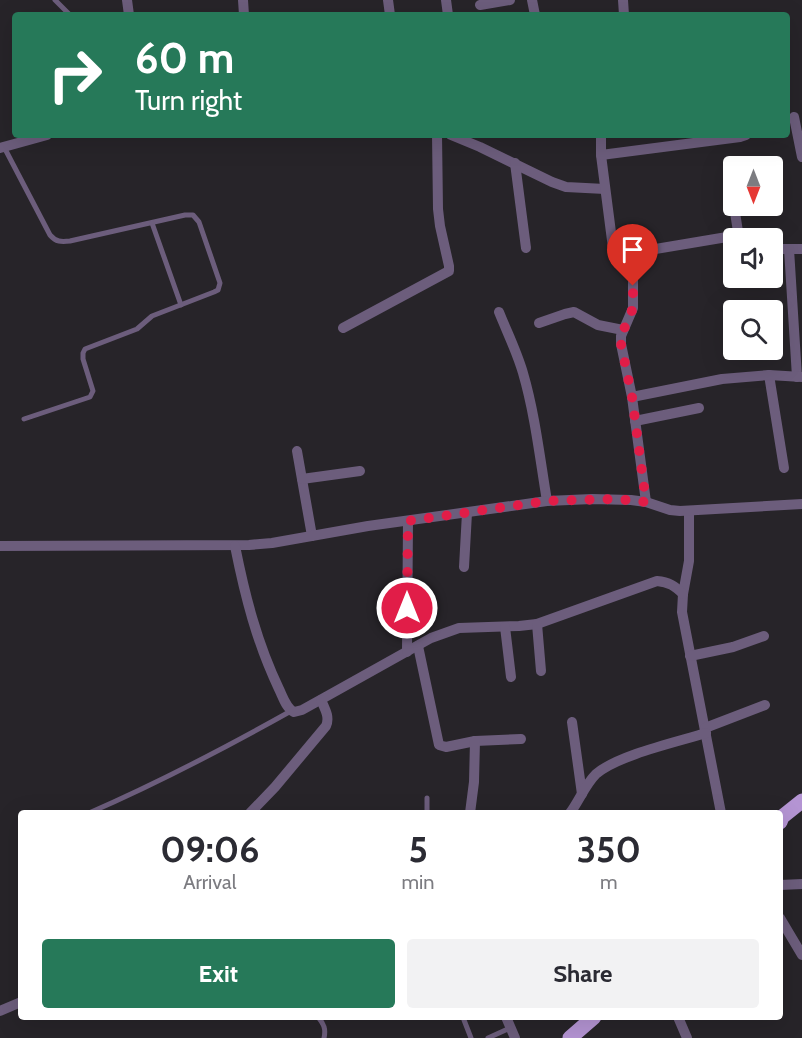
<!DOCTYPE html>
<html lang="en">
<head>
<meta charset="utf-8">
<style>
  body { margin:0; font-family:Cabin,sans-serif; background:#f2f2f3; color:#2b2b33; height:100vh; display:flex; flex-direction:column; font-size:22px; white-space:nowrap }
  * { box-sizing:border-box; margin:0 }
  p { font-size:20px; color:#7c7c81 }
  .icon { flex:none; width:33px; height:33px; fill:none; stroke:currentColor; stroke-width:2; stroke-linecap:round; stroke-linejoin:round }
  .map { position:relative; flex:1; overflow:hidden }
  .panel { position:absolute; left:18px; top:810px; width:765px; height:210px; display:flex; flex-direction:column; background:#fff; border-radius:6px; box-shadow:0 6px 24px #0002 }
  .panel>* { flex:none }
  .top-card { position:absolute; left:12px; top:12px; width:778px; height:126px; border-radius:6px; box-shadow:0 6px 24px #0002; background:#267959; color:#fff; overflow:hidden }
  .needle { width:39px; rotate:180deg }
  .fabs { position:absolute; left:723px; top:156px; display:grid; gap:12px }
  .fabs a { display:grid; place-items:center; width:60px; height:60px; border-radius:6px; background:#fff; box-shadow:0 6px 24px #0002; font-size:30px }
  .pin { position:absolute; display:grid; place-items:center; width:51px; height:51px; color:#fff; margin:-62px -26px; border-radius:50% 50% 50% 0; rotate:-45deg; box-shadow:0 0 6px #0007 }
  .pin .icon { rotate:45deg }
  .me { position:absolute; width:66px; margin:-33px; rotate:0deg; stroke-linejoin:round; filter:drop-shadow(0 0 4px #0008) }
  .turn { display:flex; align-items:center; gap:21px; height:126px; padding:0 24px; font-size:27px }
  .turn .icon { width:78px; height:78px; stroke-width:2.5 }
  .turn b { display:block; font-size:42px; line-height:51px }
  .eta { display:flex; justify-content:space-evenly; align-items:center; height:102px; text-align:center }
  .eta b { font-size:36px; font-weight:800; line-height:42px }
  .action { display:flex; gap:12px; margin-top:auto; padding:12px 24px }
  .action a { flex:1; height:69px; border-radius:6px; background:#267959; color:#fff; font-size:24px; font-weight:800; line-height:69px; text-align:center }
  .action a+a { background:#f2f2f3; color:#2b2b33 }
  .map>svg:first-child { display:block }
  .lines { fill:none; stroke-linecap:round; stroke-linejoin:round }
  .service { stroke:#6c5d7c; stroke-width:5 }
  .minor { stroke:#6c5d7c; stroke-width:10 }
  .primary { stroke:#b494d3; stroke-width:15 }
  .route { stroke:#e11d48; stroke-width:10; stroke-dasharray:0 18 }
</style>
</head>
<body>
<div class="map">
<svg width="802" height="1038" viewBox="0 0 802 1038">
  <rect width="100%" height="100%" fill="#272429"/>
  <g class="lines">
    <g class="service">
      <path d="M55 0 70 15"/>
      <path d="M4 147 50 235C56 242 61 242 70 241L185 215H193L199 222 220 283 218 290 214 292 152 316 137 329 85 349 83 353V359L93 391 90 397 24 419"/>
      <path d="M152 223 181 305"/>
      <path d="M427 798V813"/>
      <path d="M89 813C158 783 225 748 291 711"/>
      <path d="M318 1017C324 1024 326 1029 324 1038"/>
      <path d="M464 1020 471 1038"/>
      <path d="M488 1038 510 1028"/>
    </g>
    <g class="minor">
      <path d="M127 0 129 15"/>
      <path d="M243 0 244 15"/>
      <path d="M388 0 390 15"/>
      <path d="M446 0 448 15"/>
      <path d="M532 0 535 15"/>
      <path d="M623 0 624 15"/>
      <path d="M480 5 510 0"/>
      <path d="M794 117 802 157"/>
      <path d="M451 135 480 147 552 182 566 187 605 189"/>
      <path d="M601 135V155L613 248 617 253 626 254 727 237 739 238"/>
      <path d="M0 148 47 135"/>
      <path d="M601 155 740 137 746 135"/>
      <path d="M515 163 526 248"/>
      <path d="M731 181 734 200"/>
      <path d="M734 206 739 238"/>
      <path d="M772 249H802"/>
      <path d="M789 249 797 377"/>
      <path d="M633 253V308L621 336V344L632 397 646 502"/>
      <path d="M499 312C507 332 517 352 523 373 535 414 540 459 547 501"/>
      <path d="M539 323 565 314 574 312 598 325 623 330"/>
      <path d="M343 328 449 271V266L440 226 438 209 437 135"/>
      <path d="M769 375 784 468"/>
      <path d="M632 397 722 379 769 375 802 377"/>
      <path d="M635 421 699 408"/>
      <path d="M297 451 312 536"/>
      <path d="M302 479 360 471"/>
      <path d="M689 511V561L683 594 682 612 721 813"/>
      <path d="M0 546 249 545 272 543 368 526 547 501 592 499 631 500 646 502 670 510 680 511 802 504"/>
      <path d="M235 546C245 596 257 643 279 689 283 697 286 708 294 712L302 710 329 695 431 638 459 628 519 626 537 624 657 581C669 582 675 586 683 594"/>
      <path d="M464 567 467 513"/>
      <path d="M537 624 541 671"/>
      <path d="M505 627 511 677"/>
      <path d="M418 646 439 745 446 747 475 741 521 739"/>
      <path d="M407 652 408 521"/>
      <path d="M690 656 733 647 764 636"/>
      <path d="M572 722 582 794"/>
      <path d="M705 728 765 705"/>
      <path d="M250 813 275 787 326 726C330 717 325 709 321 700"/>
      <path d="M470 813 474 782 475 741"/>
      <path d="M570 813C579 801 585 785 596 774 618 755 677 742 706 733"/>
      <path d="M780 885 802 884"/>
      <path d="M780 918 802 955"/>
      <path d="M0 1011 21 1002"/>
      <path d="M506 1017 515 1038"/>
      <path d="M678 1017 687 1038"/>
    </g>
    <g class="primary">
      <path d="M780 822 782 817 802 801"/>
      <path d="M570 1038 594 1017"/>
    </g>
  </g>
  <g class="lines">
    <path class="route" d="M407 608 408 521 547 501 617 499 646 502 632 397 621 344V336L633 308V286"/>
  </g>
</svg>
<div class="fabs">
<a><svg class="needle" viewBox="-14 -14 28 28"><path d="M0-13l5 13h-10z" fill="#e53935"/><path d="M0 13l5-13h-10z" fill="#7c7c81"/></svg></a>
<a><svg class="icon" aria-label="sound" viewBox="0 0 24 24"><path d="M4 9h4l5-4v14l-5-4H4zM17 9q2 3 0 6"/></svg></a>
<a><svg class="icon" aria-label="search" viewBox="0 0 24 24"><circle cx="10" cy="10" r="6"/><path d="M15 15l6 6"/></svg></a>
</div>
<div class="pin" style="left:633px;top:286px;background:#d93025"><svg class="icon" aria-label="arrive" viewBox="0 0 24 24"><path d="M6 21V4h12l-3 4 3 4H6"/></svg></div>
<svg class="me" style="left:407px;top:608px" viewBox="-20 -20 40 40"><circle r="17" fill="#e11d48" stroke="#fff" stroke-width="3"/><path d="M0-11L8 9 0 5-8 9z" fill="#fff"/></svg>
<div class="top-card">
<div class="turn"><svg class="icon" aria-label="right" viewBox="0 0 24 24"><path d="M7 20v-9h11M14 6l5 5-5 5"/></svg><div><b>60 m</b>Turn right</div></div>
</div>
<section class="panel">
<div class="eta">
<div><b>09:06</b><p>Arrival</p></div>
<div><b>5</b><p>min</p></div>
<div><b>350</b><p>m</p></div>
</div>
<div class="action"><a>Exit</a><a>Share</a></div>
</section>
</div>
</body>
</html>
